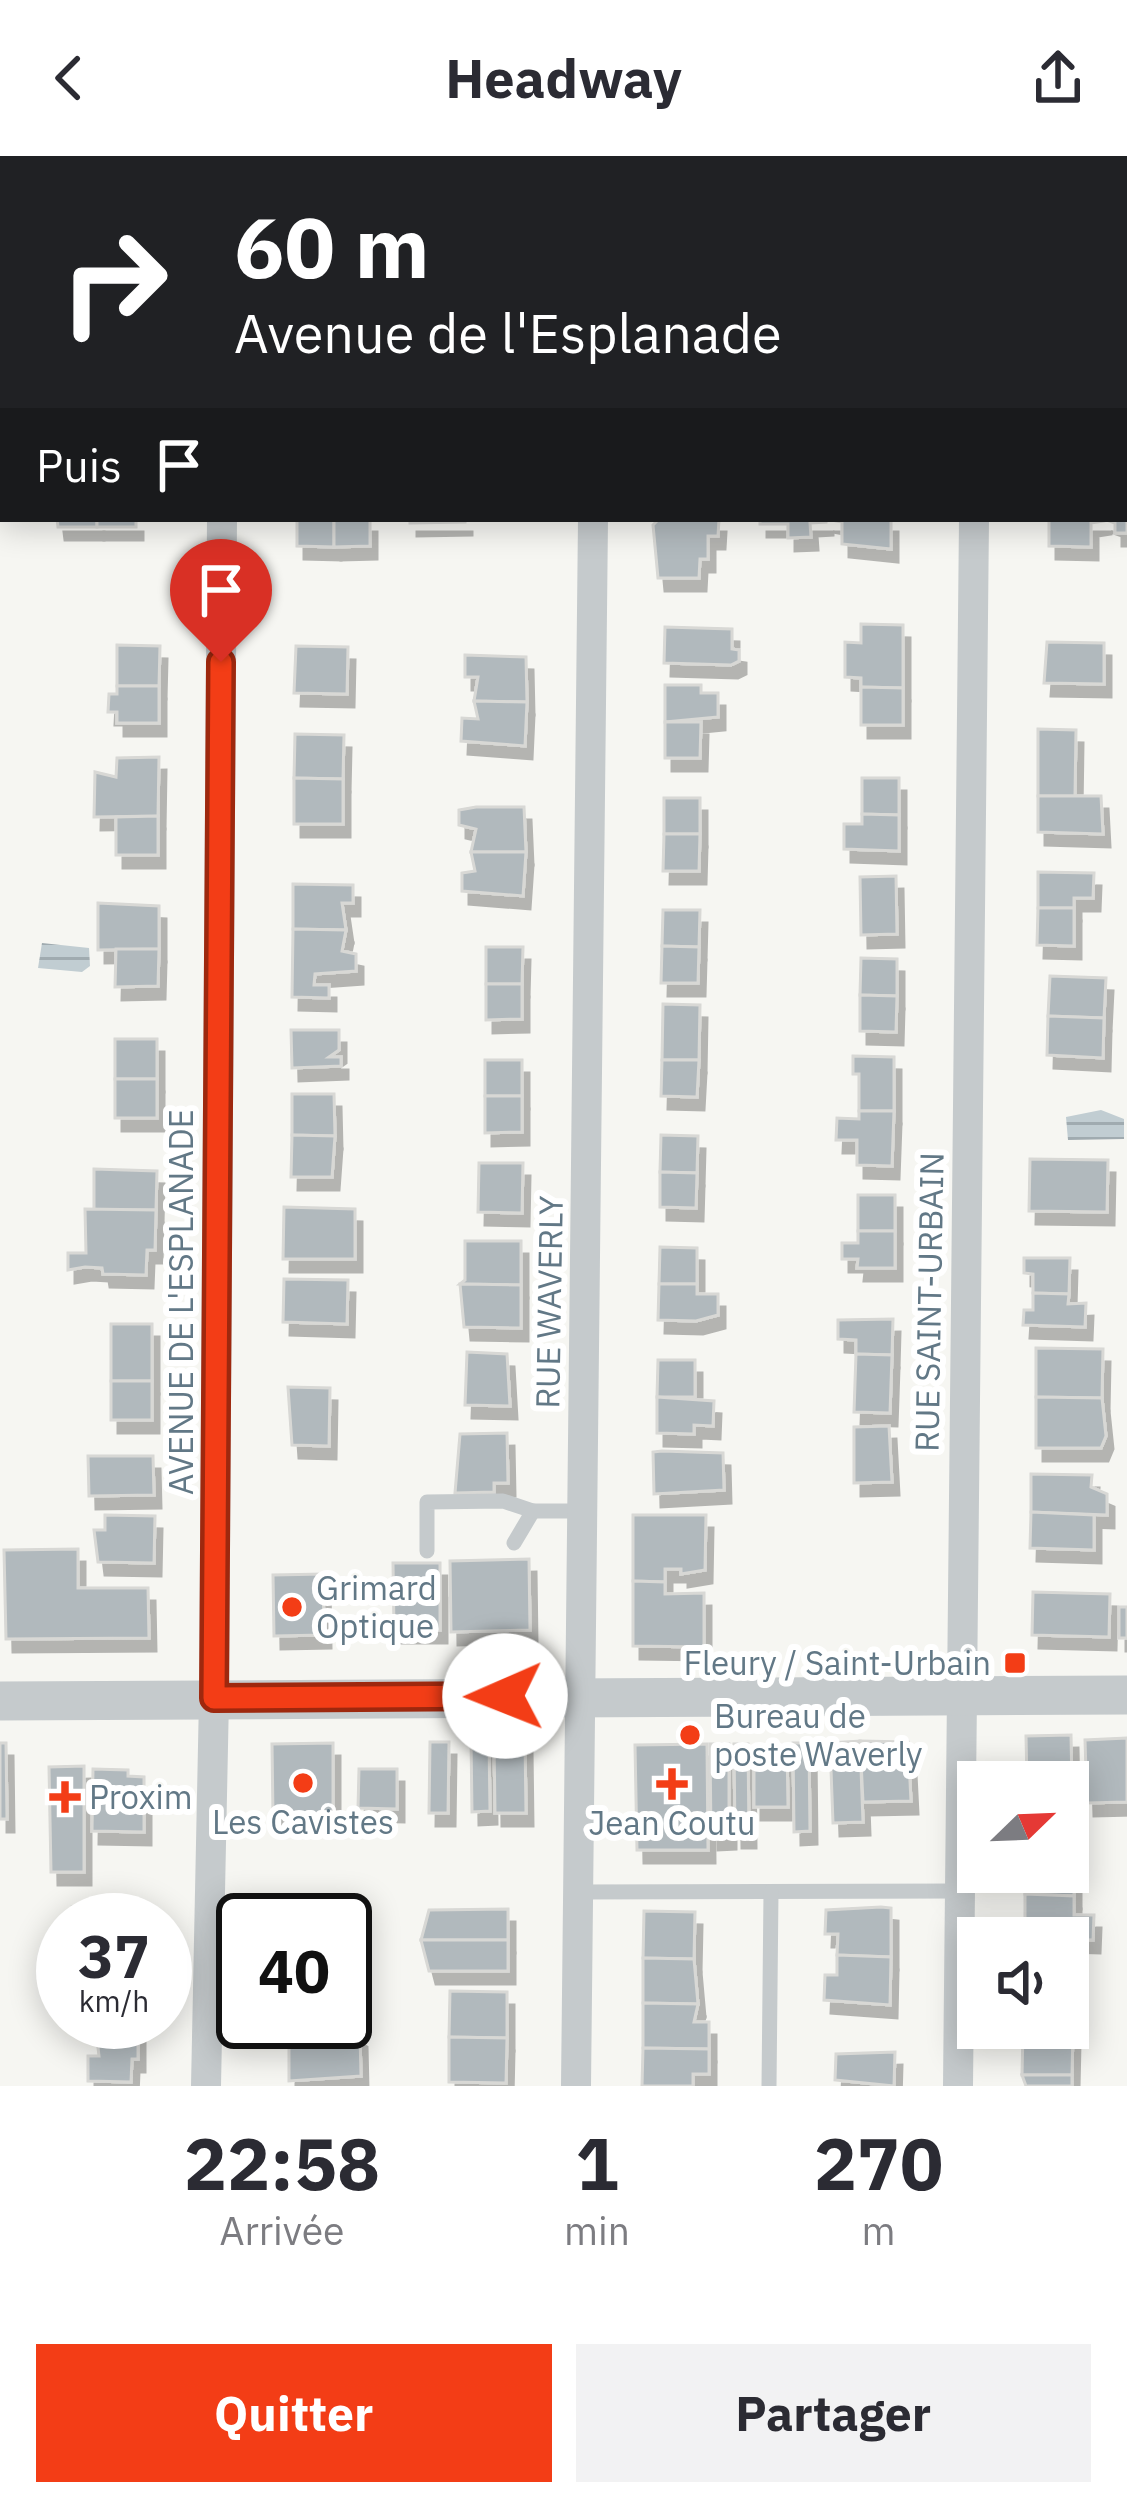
<!DOCTYPE html>
<html lang="fr">
<head>
<meta charset="utf-8">
<style>
  body { margin:0; font-family:"IBM Plex Sans",sans-serif; background:#f2f2f3; color:#2b2b33; height:100vh; display:flex; flex-direction:column; font-size:45px; white-space:nowrap }
  * { box-sizing:border-box; margin:0 }
  p { font-size:39px; color:#7c7c81 }
  .icon { flex:none; width:66px; height:66px; fill:none; stroke:currentColor; stroke-width:2; stroke-linecap:round; stroke-linejoin:round }
  .map { position:relative; height:1930px; overflow:hidden }
  .side { display:flex; flex-direction:column; background:#fff; flex:1 }
  .side>* { flex:none }
  .guide { position:absolute; left:0px; top:0px; width:1128px; height:366px; box-shadow:0 6px 30px #0003; background:#202124; color:#fff; overflow:hidden }
  .needle { width:78px; rotate:67deg }
  .controls { position:absolute; left:957px; top:1605px; display:grid; gap:24px }
  .controls a { display:grid; place-items:center; width:132px; height:132px; border-radius:0px; background:#fff; box-shadow:0 6px 30px #0003; font-size:60px }
  .speed { position:absolute; left:36px; top:1737px; display:flex; gap:24px; font-size:60px; font-weight:700; text-align:center }
  .speed>* { display:grid; place-content:center; width:156px; height:156px; border-radius:50%; background:#fff; box-shadow:0 6px 30px #0003; line-height:1 }
  .speed small { font-size:30px; font-weight:400 }
  .speed .limit { border:6px solid #111; border-radius:18px; background:#fff; color:#111 }
  .pin { position:absolute; display:grid; place-items:center; width:102px; height:102px; color:#fff; margin:-123px -51px; border-radius:50% 50% 50% 0; rotate:-45deg; box-shadow:0 0 12px #0007 }
  .pin .icon { rotate:45deg }
  .me { position:absolute; width:132px; margin:-66px; rotate:269deg; stroke-linejoin:round; filter:drop-shadow(0 0 9px #0008) }
  .turn { display:flex; align-items:center; gap:42px; height:252px; padding:0 36px; font-size:54px }
  .turn .icon { width:156px; height:156px; stroke-width:2.5 }
  .turn b { display:block; font-size:84px; line-height:102px }
  .then { display:flex; align-items:center; height:114px; padding:0 36px; background:#0003; gap:24px; font-size:45px }
  .eta { display:flex; justify-content:space-evenly; align-items:center; height:204px; text-align:center }
  .eta b { font-size:72px; font-weight:700; line-height:84px }
  .action { display:flex; gap:24px; margin-top:auto; padding:24px 36px }
  .action a { flex:1; height:138px; border-radius:0px; background:#f33d16; color:#fff; font-size:48px; font-weight:700; line-height:138px; text-align:center }
  .action a+a { background:#f2f2f3; color:#2b2b33 }
  header { display:flex; justify-content:space-between; align-items:center; height:156px; padding:0 36px; background:#fff; font-size:54px; font-weight:700 }
  .map>svg:first-child { display:block }
  .built { fill:#e7e8e6 }
  .water { fill:url(#water-rules) }
  .building { fill:#b1b9bd; stroke:#d8d8d5; stroke-width:3; filter:url(#shadow) }
  .lines { fill:none; stroke-linecap:round; stroke-linejoin:round }
  .service { stroke:#c5cacc; stroke-width:15 }
  .minor { stroke:#c5cacc; stroke-width:30 }
  .tertiary { stroke:#c5cacc; stroke-width:39 }
  .route-casing { stroke:#9e280e; stroke-width:30 }
  .route { stroke:#f33d16; stroke-width:21 }
  .poi-dot { fill:#f33d16; stroke:#fff; stroke-width:4.5 }
  .labels { text-anchor:middle; stroke-width:12; stroke-linejoin:round; paint-order:stroke }
  .street-label { font-size:33px; fill:#627886; stroke:#fff }
  .poi-label { font-size:33px; fill:#627886; stroke:#fff; text-anchor:start }
</style>
</head>
<body>
<header><svg class="icon" aria-label="back" viewBox="0 0 24 24"><path d="M15 5l-7 7 7 7"/></svg>Headway<svg class="icon" aria-label="share" viewBox="0 0 24 24"><path d="M12 15V3M7 8l5-5 5 5M5 13v7h14v-7"/></svg></header>
<div class="map">
<svg width="1127" height="1930" viewBox="0 0 1127 1930">
  <defs>
    <pattern id="water-rules" width="6" height="5" patternUnits="userSpaceOnUse" patternTransform="scale(3)"><rect width="6" height="5" fill="#c1cdd2"/><path d="M0 2.5h6" fill="none" stroke="#a0abb0"/></pattern>
    <filter id="shadow"><feDropShadow dx="7" dy="13" stdDeviation="0" flood-color="#0004"/></filter>
  </defs>
  <rect width="100%" height="100%" fill="#f6f6f2"/>
  <path class="built" d="M0 0H192L3 3V229Z"/>
  <g class="water">
    <path d="M42 787 89 792 90 810 82 816 38 812Z"/>
    <path d="M1101 954 1124 963V983L1068 984 1066 961Z"/>
  </g>
  <g class="building">
    <path d="M0 0 140 3H3L0 161Z"/>
    <path d="M309 0H479L309 3Z"/>
    <rect x="850" y="0" width="63" height="3"/>
    <rect x="1125" y="97" width="2" height="89"/>
    <path d="M1127 326V377H1115V367L1104 363H1125Z"/>
    <path d="M57 363H97V371H58Z"/>
    <rect x="97" y="363" width="39" height="8"/>
    <path d="M297 363H334V391L297 390Z"/>
    <path d="M334 363H370V390L334 391Z"/>
    <path d="M410 363H465V366L410 367Z"/>
    <path d="M659 363H719L718 380H708V403H700L699 422H658L653 369Z"/>
    <path d="M760 363H826V366L810 367 811 381 788 382V368H760Z"/>
    <path d="M826 363H891V393L842 388V366Z"/>
    <path d="M1049 363H1104V365L1091 367V391L1049 390Z"/>
    <path d="M861 468 903 469V532L861 531V522L845 521V486L861 487Z"/>
    <path d="M665 471 732 473V493L739 494V505L731 509 664 507Z"/>
    <path d="M1047 486 1104 487V528L1044 527Z"/>
    <path d="M117 489 160 490 159 530H117Z"/>
    <path d="M296 490 348 491 347 538 294 537Z"/>
    <path d="M465 499 526 501 527 546 474 545 478 521H465Z"/>
    <path d="M665 529H701V537H718V561L665 566Z"/>
    <path d="M117 530H159V567H117V556H108L109 538H117Z"/>
    <path d="M861 531 903 532V569H861Z"/>
    <path d="M474 545 527 546 525 590 461 585 462 562 478 563Z"/>
    <path d="M665 566H701L700 602H665Z"/>
    <path d="M1038 573 1076 574 1075 640H1038Z"/>
    <path d="M295 578 344 579 343 623 294 622Z"/>
    <path d="M159 601 158 660 94 661 95 616 116 621 117 602Z"/>
    <path d="M294 622 343 623V668H294Z"/>
    <path d="M862 622H899V659L862 658Z"/>
    <path d="M1038 640H1101L1103 678 1038 676Z"/>
    <rect x="664" y="642" width="36" height="36"/>
    <path d="M476 651H524L526 696H471L476 673 459 669V654Z"/>
    <path d="M862 658 899 659V695L844 693V668H862Z"/>
    <path d="M158 660V699H116V661Z"/>
    <path d="M664 678H700L699 715H663Z"/>
    <path d="M471 696H526L523 740 462 735V717L475 715Z"/>
    <path d="M1038 716 1094 717 1093 742H1074V752H1038Z"/>
    <path d="M896 720 897 778 861 779 860 721Z"/>
    <path d="M293 728 353 729V747H342L346 774 293 773Z"/>
    <path d="M98 747 159 750V793L98 794Z"/>
    <path d="M1038 752H1074V790L1037 789Z"/>
    <path d="M663 754H700L699 791 662 790Z"/>
    <path d="M293 773 346 774 342 795 356 798V815L315 818 314 829H329V842L292 841Z"/>
    <path d="M662 790 699 791 698 827H661Z"/>
    <path d="M486 791H523L522 828H486Z"/>
    <path d="M116 793H159L158 830 115 831Z"/>
    <path d="M861 802 897 803V840L860 839Z"/>
    <path d="M1050 820 1106 822 1104 862 1048 860Z"/>
    <path d="M486 828H522V863L486 864Z"/>
    <path d="M860 839 897 840 896 876 860 875Z"/>
    <path d="M663 848 700 849 699 904H662Z"/>
    <path d="M1048 860 1104 862 1103 902 1047 899Z"/>
    <path d="M291 874H339V894L329 901H341V910L292 912Z"/>
    <rect x="115" y="883" width="42" height="40"/>
    <path d="M853 900 894 901V955H859V918H853Z"/>
    <rect x="485" y="904" width="37" height="36"/>
    <path d="M662 904H699L697 941 661 940Z"/>
    <rect x="115" y="923" width="42" height="39"/>
    <path d="M292 938H334L335 980 292 979Z"/>
    <path d="M485 940H522V976L485 977Z"/>
    <path d="M859 955H894L892 1010 857 1009V984H836L837 962 859 963Z"/>
    <path d="M292 979 335 980 332 1021H291Z"/>
    <path d="M661 979 698 980 697 1017 660 1016Z"/>
    <path d="M1030 1003 1108 1004 1107 1056 1029 1055Z"/>
    <path d="M479 1007H523L522 1057 478 1056Z"/>
    <path d="M94 1013 157 1015 156 1054H94Z"/>
    <path d="M660 1016 697 1017 696 1052 660 1051Z"/>
    <rect x="858" y="1039" width="37" height="36"/>
    <path d="M284 1051 355 1053V1103H283Z"/>
    <path d="M85 1053 156 1054 155 1094H147L146 1119 103 1118 102 1112 85 1111 68 1114V1097H86Z"/>
    <path d="M858 1075H895V1112H857L858 1103H842V1087H858Z"/>
    <path d="M465 1085H521V1129L460 1128 465 1124Z"/>
    <path d="M660 1091 697 1092V1128H659Z"/>
    <path d="M1024 1102H1070L1069 1138 1033 1137V1118L1024 1117Z"/>
    <path d="M284 1123 348 1124 347 1168 283 1166Z"/>
    <path d="M460 1128 521 1129V1172L464 1171Z"/>
    <path d="M659 1128H697V1138H718V1159L696 1165 658 1164Z"/>
    <path d="M1033 1137 1069 1138 1068 1148 1086 1147 1085 1171 1023 1169 1024 1154H1033Z"/>
    <path d="M893 1163 892 1199 856 1198V1184L838 1183V1164Z"/>
    <rect x="111" y="1168" width="41" height="57"/>
    <path d="M1036 1192 1103 1193 1102 1242 1036 1241Z"/>
    <path d="M467 1196 507 1198 510 1250 465 1249Z"/>
    <path d="M856 1198 892 1199 890 1257 854 1256Z"/>
    <path d="M658 1204H695V1241H657Z"/>
    <rect x="111" y="1225" width="41" height="39"/>
    <path d="M288 1231 330 1232 329 1290 292 1289Z"/>
    <path d="M657 1241 714 1245 713 1270 694 1269V1278L657 1277Z"/>
    <path d="M1036 1241 1102 1242 1106 1280 1101 1292H1036Z"/>
    <path d="M889 1270 892 1326 854 1327V1271Z"/>
    <path d="M507 1277 508 1327H494V1336L455 1337 460 1278Z"/>
    <path d="M662 1295 723 1297 724 1334 654 1338 653 1296Z"/>
    <path d="M88 1300H153L154 1339 89 1340Z"/>
    <path d="M1031 1318 1092 1319 1091 1331 1107 1338V1359L1031 1356Z"/>
    <path d="M1031 1356 1094 1359V1394L1030 1392Z"/>
    <path d="M105 1359 155 1360 154 1407 98 1406 94 1374H105Z"/>
    <path d="M633 1359H706L705 1414 681 1418V1413H665V1426L633 1425Z"/>
    <path d="M78 1393V1432H148L149 1482 6 1483 4 1394Z"/>
    <path d="M529 1403 530 1474 451 1476 450 1405Z"/>
    <path d="M393 1407H440V1474H394Z"/>
    <path d="M323 1418 324 1479 274 1480 273 1419Z"/>
    <path d="M633 1425 665 1426V1438L704 1437V1491L633 1490Z"/>
    <path d="M1033 1436 1110 1438 1109 1481 1032 1479Z"/>
    <rect x="1119" y="1451" width="8" height="31"/>
    <path d="M1071 1579 1072 1630 1027 1626 1026 1580Z"/>
    <path d="M1127 1582V1646L1087 1647 1085 1584Z"/>
    <path d="M471 1583H489L490 1655 472 1656Z"/>
    <path d="M525 1583 526 1657H495L494 1584Z"/>
    <path d="M860 1585 863 1666 833 1667 830 1587Z"/>
    <path d="M860 1585 908 1586 911 1645 863 1646Z"/>
    <path d="M430 1586H449L448 1657H429Z"/>
    <path d="M0 1587H6L7 1663H0Z"/>
    <path d="M333 1587V1660H273L272 1588Z"/>
    <path d="M793 1587H809L810 1675 794 1676Z"/>
    <path d="M707 1588 708 1694H637L635 1589Z"/>
    <path d="M710 1588H729V1680L711 1681Z"/>
    <path d="M734 1588H748L749 1679H735Z"/>
    <path d="M787 1589 788 1651H754V1590Z"/>
    <path d="M84 1610V1716H51L49 1611Z"/>
    <path d="M93 1613 128 1614V1620L144 1621V1676L92 1675Z"/>
    <path d="M359 1613H397V1653L358 1652Z"/>
    <path d="M1068 1694H1074V1740L1025 1738 1027 1716H1068Z"/>
    <path d="M1025 1738 1074 1740V1759H1094L1093 1784 1025 1782Z"/>
    <path d="M130 1748H142V1764H72V1751Z"/>
    <path d="M284 1750 347 1752 350 1791H345V1764H284Z"/>
    <path d="M881 1751 891 1752V1801L837 1799 838 1778H825L826 1754Z"/>
    <path d="M508 1753V1784H421L429 1754Z"/>
    <path d="M644 1755 695 1756 694 1803 643 1802Z"/>
    <path d="M421 1784H508V1815H429Z"/>
    <path d="M1068 1785H1074L1073 1829H1068Z"/>
    <path d="M837 1799 891 1801 890 1849 824 1844 825 1819H837Z"/>
    <path d="M345 1800 351 1801 349 1856H345Z"/>
    <path d="M643 1802 694 1803 698 1848 643 1847Z"/>
    <path d="M1068 1829H1073V1874H1023L1068 1872Z"/>
    <path d="M450 1835 507 1836V1882L449 1881Z"/>
    <path d="M643 1847 698 1848 694 1866H709V1893L643 1892Z"/>
    <path d="M95 1866H138V1903H132L131 1926 88 1925V1900H99Z"/>
    <path d="M352 1873 360 1878 361 1920 289 1925V1874Z"/>
    <path d="M1023 1874H1073L1072 1919H1022Z"/>
    <path d="M449 1881 507 1882 506 1927 449 1926Z"/>
    <path d="M643 1892 709 1893V1918H693V1930H642Z"/>
    <path d="M895 1896 894 1930 835 1924 836 1898Z"/>
    <path d="M1022 1919H1072V1930H1026Z"/>
  </g>
  <g class="lines">
    <g class="service">
      <path d="M514 1387 533 1355"/>
      <path d="M427 1395V1346L503 1345 533 1355H582"/>
      <path d="M578 1736 960 1735"/>
      <path d="M769 1930 771 1736"/>
    </g>
    <g class="minor">
      <path d="M225 3V0"/>
      <path d="M596 3V0"/>
      <path d="M978 3V0"/>
      <path d="M1125 255H1127"/>
      <path d="M0 256H3"/>
      <path d="M206 1930 214 1542 222 363"/>
      <path d="M576 1930 593 363"/>
      <path d="M958 1930 974 363"/>
    </g>
    <path class="tertiary" d="M0 1545 1127 1539"/>
  </g>
  <g class="lines">
    <g class="route-casing">
      <path id="route" d="M221 506 214 1542 505 1540"/>
    </g>
    <use href="#route" class="route"/>
  </g>
  <g class="poi-dot">
    <circle cx="292" cy="1451" r="12"/>
    <rect x="1003" y="1495" width="24" height="24" rx="6"/>
    <circle cx="690" cy="1579" r="12"/>
    <circle cx="303" cy="1627" r="12"/>
    <path d="M666 1610h12v12h12v12h-12v12h-12v-12h-12v-12h12z"/>
    <path d="M59 1623h12v12h12v12h-12v12h-12v-12h-12v-12h12z"/>
  </g>
  <g class="labels">
    <g class="street-label">
      <text transform="translate(181 1146) rotate(-90)" y="12">AVENUE DE L'ESPLANADE</text>
      <text transform="translate(549 1146) rotate(-89)" y="12">RUE WAVERLY</text>
      <text transform="translate(929 1146) rotate(-89)" y="12">RUE SAINT-URBAIN</text>
    </g>
    <g class="poi-label">
      <text x="316" y="1444">Grimard<tspan x="316" dy="38">Optique</tspan></text>
      <text x="991" y="1519" text-anchor="end">Fleury / Saint-Urbain</text>
      <text x="714" y="1572">Bureau de<tspan x="714" dy="38">poste Waverly</tspan></text>
      <text x="89" y="1653">Proxim</text>
      <text x="303" y="1678" text-anchor="middle">Les Cavistes</text>
      <text x="672" y="1679" text-anchor="middle">Jean Coutu</text>
    </g>
  </g>
</svg>
<div class="controls">
<a><svg class="needle" viewBox="-14 -14 28 28"><path d="M0-13l5 13h-10z" fill="#e53935"/><path d="M0 13l5-13h-10z" fill="#7c7c81"/></svg></a>
<a><svg class="icon" aria-label="sound" viewBox="0 0 24 24"><path d="M4 9h4l5-4v14l-5-4H4zM17 9q2 3 0 6"/></svg></a>
</div>
<div class="speed"><div>37<small>km/h</small></div><div class="limit">40</div></div>
<div class="pin" style="left:221px;top:506px;background:#d93025"><svg class="icon" aria-label="arrive" viewBox="0 0 24 24"><path d="M6 21V4h12l-3 4 3 4H6"/></svg></div>
<svg class="me" style="left:505px;top:1540px" viewBox="-20 -20 40 40"><circle r="19" fill="#fff"/><path d="M0-13L10 11 0 6-10 11z" fill="#f33d16"/></svg>
<div class="guide">
<div class="turn"><svg class="icon" aria-label="right" viewBox="0 0 24 24"><path d="M7 20v-9h11M14 6l5 5-5 5"/></svg><div><b>60 m</b>Avenue de l'Esplanade</div></div>
<div class="then">Puis<svg class="icon" aria-label="arrive" viewBox="0 0 24 24"><path d="M6 21V4h12l-3 4 3 4H6"/></svg></div>
</div>
</div>
<section class="side">
<div class="eta">
<div><b>22:58</b><p>Arrivée</p></div>
<div><b>1</b><p>min</p></div>
<div><b>270</b><p>m</p></div>
</div>
<div class="action"><a>Quitter</a><a>Partager</a></div>
</section>
</body>
</html>
